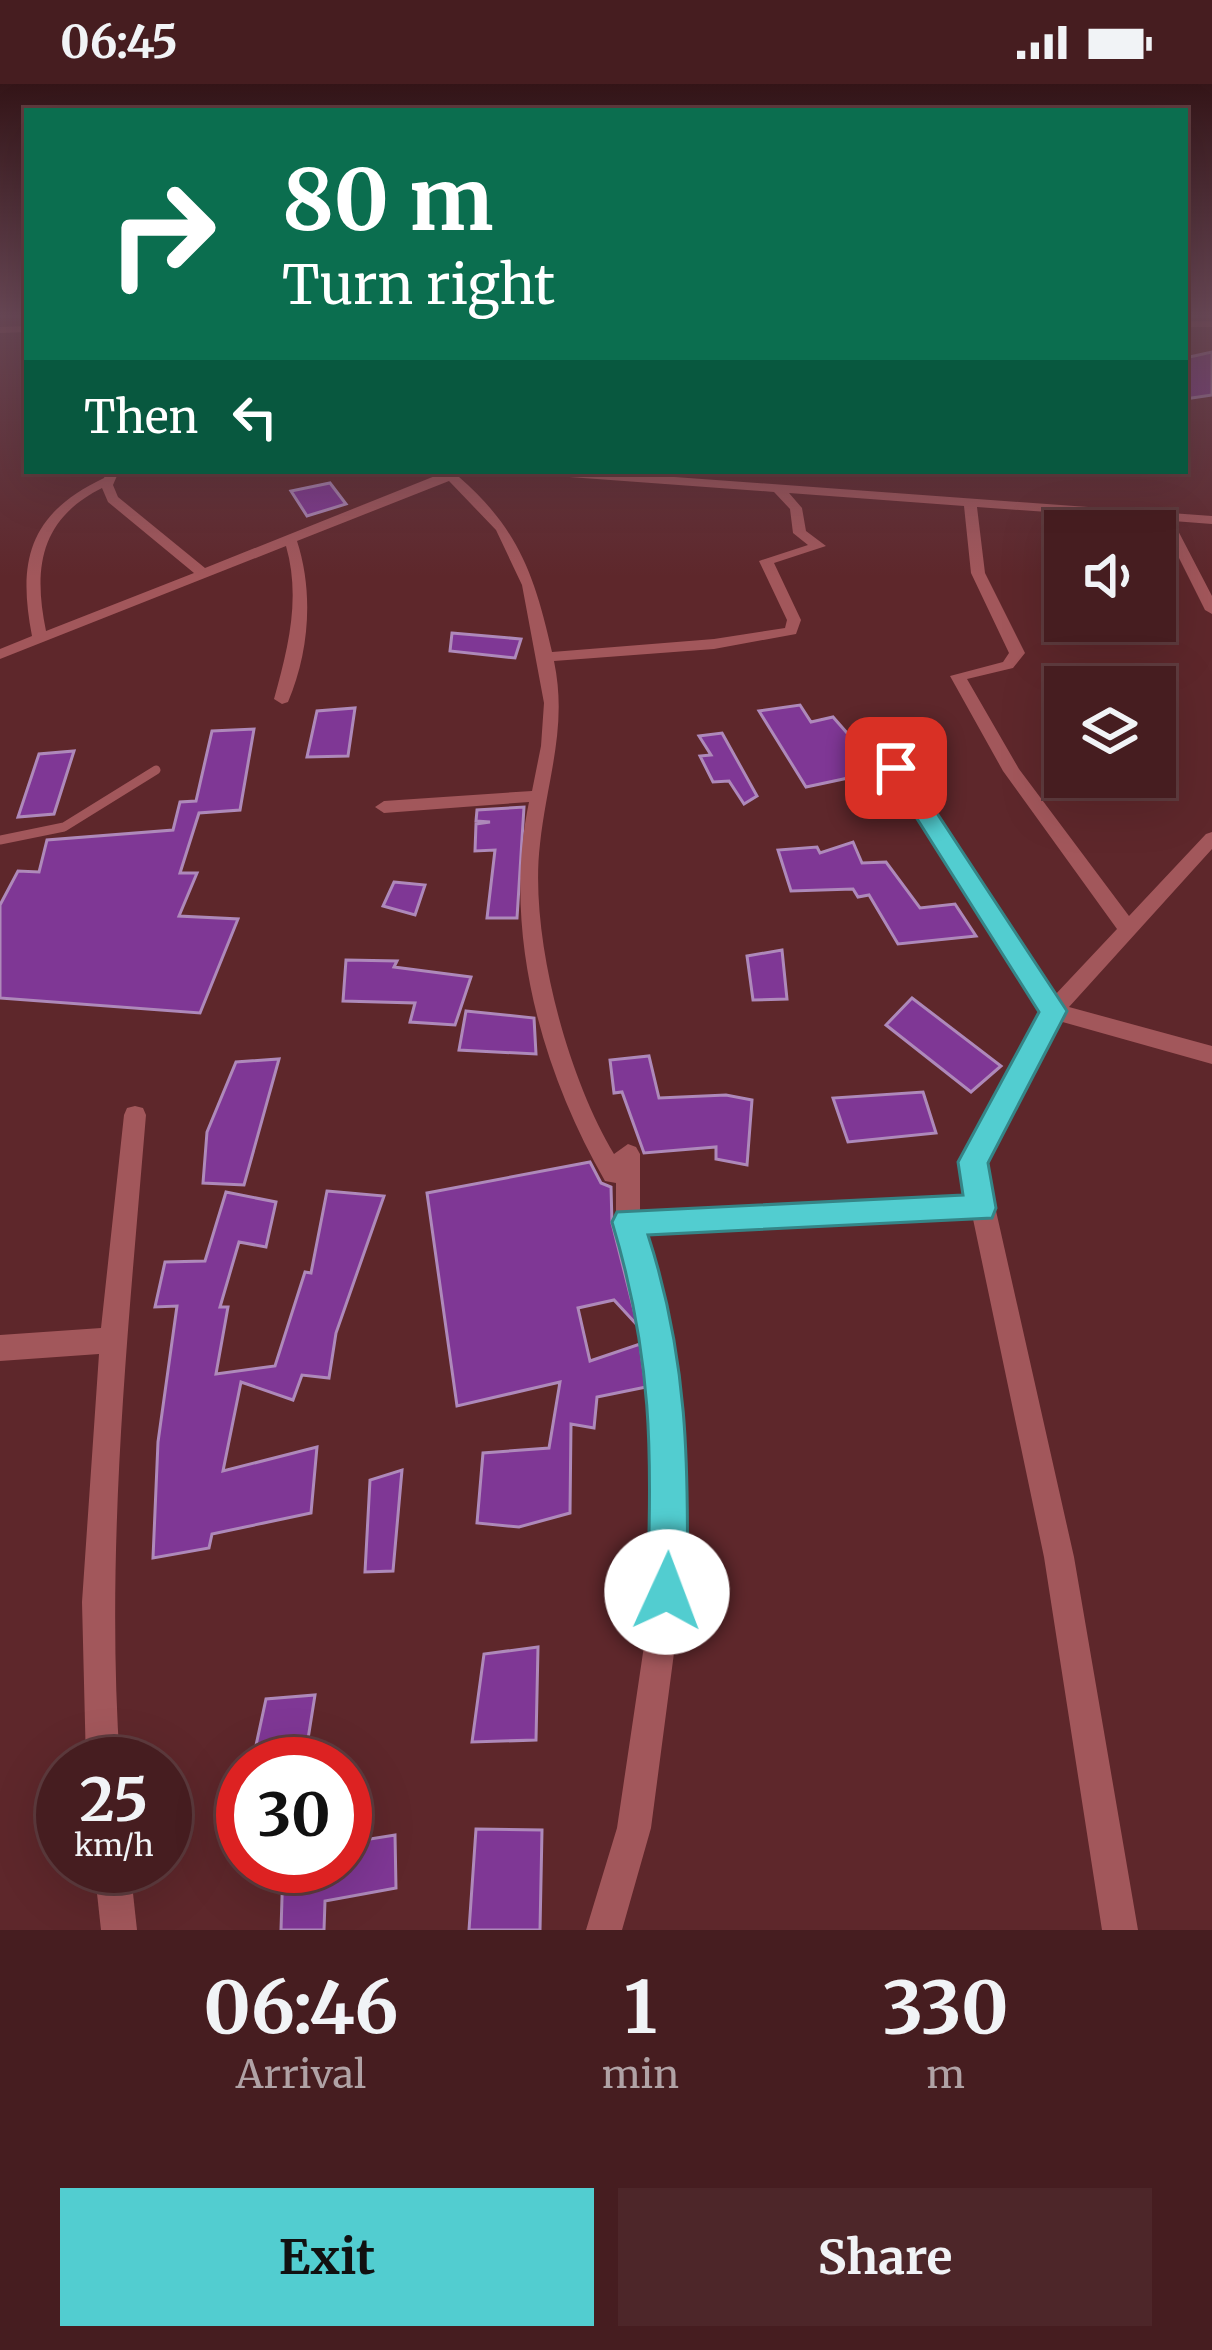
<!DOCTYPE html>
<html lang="en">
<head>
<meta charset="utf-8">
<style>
  body { margin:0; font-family:Merriweather,serif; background:#4d2629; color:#f1f3f6; height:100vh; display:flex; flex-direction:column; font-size:45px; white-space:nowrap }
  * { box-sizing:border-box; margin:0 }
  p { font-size:39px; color:#b0a2a5 }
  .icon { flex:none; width:66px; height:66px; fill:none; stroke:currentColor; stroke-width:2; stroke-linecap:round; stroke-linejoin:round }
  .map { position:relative; height:1846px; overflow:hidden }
  .panel { display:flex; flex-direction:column; background:#461d20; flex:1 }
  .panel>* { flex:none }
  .banner { position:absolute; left:24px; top:24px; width:1164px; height:366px; border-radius:0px; box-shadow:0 12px 48px #0002,0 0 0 3px #5e3b3e; background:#0b6e4f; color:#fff; overflow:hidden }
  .controls { position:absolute; left:1044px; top:426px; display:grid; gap:24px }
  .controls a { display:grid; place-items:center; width:132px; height:132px; border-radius:0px; background:#461d20; box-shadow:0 12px 48px #0002,0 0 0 3px #5e3b3e; font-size:60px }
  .speed { position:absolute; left:36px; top:1653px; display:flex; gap:24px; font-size:60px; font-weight:700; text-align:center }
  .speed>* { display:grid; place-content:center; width:156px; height:156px; border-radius:50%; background:#461d20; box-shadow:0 12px 48px #0002,0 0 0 3px #5e3b3e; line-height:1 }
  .speed small { font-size:30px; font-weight:400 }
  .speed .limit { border:18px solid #d22; background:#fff; color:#111 }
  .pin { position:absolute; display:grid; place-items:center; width:102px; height:102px; color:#fff; margin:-51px; border-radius:24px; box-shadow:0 6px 18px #0006 }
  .me { position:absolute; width:132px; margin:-66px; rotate:2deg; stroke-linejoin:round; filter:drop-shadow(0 0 9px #0008) }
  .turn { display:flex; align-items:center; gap:42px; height:252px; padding:0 60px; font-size:54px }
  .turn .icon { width:156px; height:156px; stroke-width:2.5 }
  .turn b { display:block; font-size:84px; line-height:102px }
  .then { display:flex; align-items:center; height:114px; padding:0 60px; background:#0003; gap:24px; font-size:45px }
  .eta { display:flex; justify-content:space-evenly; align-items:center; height:204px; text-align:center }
  .eta b { font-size:72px; font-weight:700; line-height:84px }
  .button { display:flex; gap:24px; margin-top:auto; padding:24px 60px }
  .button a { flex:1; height:138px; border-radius:0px; background:#52cdd0; color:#111; font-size:48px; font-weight:700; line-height:138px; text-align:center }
  .button a+a { background:#4d2629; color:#f1f3f6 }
  .status { display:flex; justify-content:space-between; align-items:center; height:84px; padding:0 60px; background:#461d20; direction:ltr }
  .status svg { height:33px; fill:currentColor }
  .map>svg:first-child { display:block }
  .building { fill:#7f3795; stroke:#ae89ba; stroke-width:3 }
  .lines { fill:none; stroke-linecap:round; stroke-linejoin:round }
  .service { stroke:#a2575b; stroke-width:9 }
  .minor { fill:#a2575b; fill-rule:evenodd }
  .route { fill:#52cdd0; stroke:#358587; stroke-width:3 }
</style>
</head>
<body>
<div class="status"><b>06:45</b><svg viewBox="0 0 49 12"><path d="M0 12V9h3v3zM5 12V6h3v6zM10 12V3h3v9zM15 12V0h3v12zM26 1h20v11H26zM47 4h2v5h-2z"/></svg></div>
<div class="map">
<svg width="1212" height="1846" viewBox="0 0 1212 1846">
  <rect width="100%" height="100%" fill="#5e272b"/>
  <g class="building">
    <path d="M1212 268V311L1185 315V274Z"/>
    <path d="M330 399 346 420 307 432 291 407Z"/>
    <path d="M452 549 521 555 515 574 450 567Z"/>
    <path d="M800 621 811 638 833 633 855 658 899 648 917 671 886 677V693L881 687 806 703 759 627Z"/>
    <path d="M355 624 348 672 307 673 317 627Z"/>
    <path d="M254 645 240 726 199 729 180 789H197L179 832 238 835 200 929 0 914V821L18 787 39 788 47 756 173 746 180 718 196 717 212 647Z"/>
    <path d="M722 649 757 712 744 720 729 697 713 698 700 672 711 671 699 652Z"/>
    <path d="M74 667 54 730 18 733 39 670Z"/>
    <path d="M524 723 517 834H487L495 766 475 767 476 740 490 738 476 737 477 726Z"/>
    <path d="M853 758 862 779 886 778 920 824 955 820 976 852 898 860 869 811 858 813 853 805 791 807 778 766 817 763 820 769Z"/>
    <path d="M394 798 425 801 415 831 383 822Z"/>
    <path d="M782 866 787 915 753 916 747 872Z"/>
    <path d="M346 876 397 877 394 883 471 893 455 941 410 938 415 919 343 917Z"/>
    <path d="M912 914 1001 982 971 1008 886 941Z"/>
    <path d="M466 927 534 934 536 970 459 966Z"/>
    <path d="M649 972 659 1014 726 1011 752 1016 747 1081 716 1075V1063L644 1069 622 1008 614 1009 610 976Z"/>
    <path d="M279 975 244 1101 203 1099 207 1048 236 978Z"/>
    <path d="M923 1008 936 1049 848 1058 833 1014Z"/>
    <path d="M590 1078 601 1099 611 1103 612 1139 638 1242 614 1216 578 1224 590 1277 640 1260 646 1303 597 1313 594 1344 571 1340 570 1429 519 1443 477 1439 483 1369 549 1364 560 1298 457 1322 427 1109Z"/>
    <path d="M327 1107 384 1112 336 1249 329 1294 302 1291 293 1316 241 1298 223 1387 317 1363 311 1429 212 1450 209 1464 153 1474 158 1358 177 1222 155 1223 165 1178 205 1177 226 1108 276 1118 266 1163 239 1158 220 1223H228L216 1290 275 1282 305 1188 311 1189Z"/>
    <path d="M402 1386 393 1487 365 1488 370 1396Z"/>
    <path d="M538 1563 536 1656 472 1658 484 1570Z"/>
    <path d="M315 1611 304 1680H252L266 1615Z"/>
    <path d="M476 1745 542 1746 540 1846H469Z"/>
    <path d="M395 1751 396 1804 325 1817 324 1846H281L283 1782H345V1759Z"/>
  </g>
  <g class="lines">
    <path class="service" d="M0 756 64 743 156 686"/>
    <g class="minor">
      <rect x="1185" y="237" width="27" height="6"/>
      <path d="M27 242V248L0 249V243Z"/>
      <path d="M107 387H119L113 401 118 413 205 484 445 388 467 387 459 393C519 445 535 493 552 568L714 555 785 544 787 536 759 477 808 461 793 449 790 425 774 408 542 391 536 387H592L1212 432V440L1173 437 1212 512V530L1205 526 1160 436 977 423 985 489 1025 569 1013 584 967 595 1019 685 1129 832 1206 750 1212 748V765L1069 923 1212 962V980L1059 937 985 1078 1074 1473 1138 1846H1102L1044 1473 973 1135 644 1148 665 1213 685 1359 682 1508 651 1744 622 1846H586L617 1744 652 1508 657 1359 639 1213 616 1138V1099L605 1097C541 986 502 846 529 718L384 729 375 723 384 717 532 707 541 662 544 619 522 501 496 446 449 397 297 457C314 509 309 569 288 618L282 620 274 615C288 565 301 514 286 462L0 575V565L32 552C17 475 30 429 104 394ZM102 404 108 418 194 489 46 547C33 484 40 435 102 404ZM789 409 964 422 971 489 1009 569 1003 578 950 592 1003 687 1117 845 1054 912 902 680H890L887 684 1042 927 961 1078 969 1114 640 1127V1070L636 1063 628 1060 614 1070C567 992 529 851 540 760 547 694 568 644 554 577L714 565 796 550 801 536 774 479 826 462 806 447 802 424Z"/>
      <path d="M135 1022 143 1024 146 1031C128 1248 105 1462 120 1680H86L82 1518 99 1270 0 1277V1251L101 1244 124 1031 127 1024Z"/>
      <path d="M94 1782H130L137 1846H101Z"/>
    </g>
  </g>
  <linearGradient id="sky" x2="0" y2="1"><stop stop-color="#341518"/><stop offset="0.47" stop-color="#684755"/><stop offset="1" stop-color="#684755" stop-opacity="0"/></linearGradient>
  <rect width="1212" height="493" fill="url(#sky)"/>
  <path class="route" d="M896 677 904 679 1067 927 988 1079 996 1124 992 1134 648 1151C688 1274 689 1381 687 1508L681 1522 667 1528 653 1522 647 1508C653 1371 652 1270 612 1138L617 1128 963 1111 958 1078 1039 928 885 684Z"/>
</svg>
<div class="controls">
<a><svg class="icon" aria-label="sound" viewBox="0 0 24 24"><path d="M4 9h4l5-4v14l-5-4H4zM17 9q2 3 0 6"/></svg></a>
<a><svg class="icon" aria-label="layers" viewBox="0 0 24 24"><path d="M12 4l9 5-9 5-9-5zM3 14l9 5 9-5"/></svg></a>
</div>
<div class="speed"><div>25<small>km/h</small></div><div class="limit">30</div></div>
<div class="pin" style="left:896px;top:684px;background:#d93025"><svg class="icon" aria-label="arrive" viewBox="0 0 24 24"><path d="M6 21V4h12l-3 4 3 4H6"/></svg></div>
<svg class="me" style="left:667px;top:1508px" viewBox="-20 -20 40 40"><circle r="19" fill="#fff"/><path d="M0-13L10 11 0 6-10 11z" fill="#52cdd0"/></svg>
<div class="banner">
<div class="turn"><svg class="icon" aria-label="right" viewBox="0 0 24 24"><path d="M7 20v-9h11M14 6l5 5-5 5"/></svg><div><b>80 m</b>Turn right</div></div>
<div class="then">Then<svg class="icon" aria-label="left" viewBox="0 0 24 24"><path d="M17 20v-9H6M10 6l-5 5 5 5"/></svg></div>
</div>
</div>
<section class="panel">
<div class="eta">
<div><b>06:46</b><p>Arrival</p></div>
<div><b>1</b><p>min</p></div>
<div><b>330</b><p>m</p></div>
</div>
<div class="button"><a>Exit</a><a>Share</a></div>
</section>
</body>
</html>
